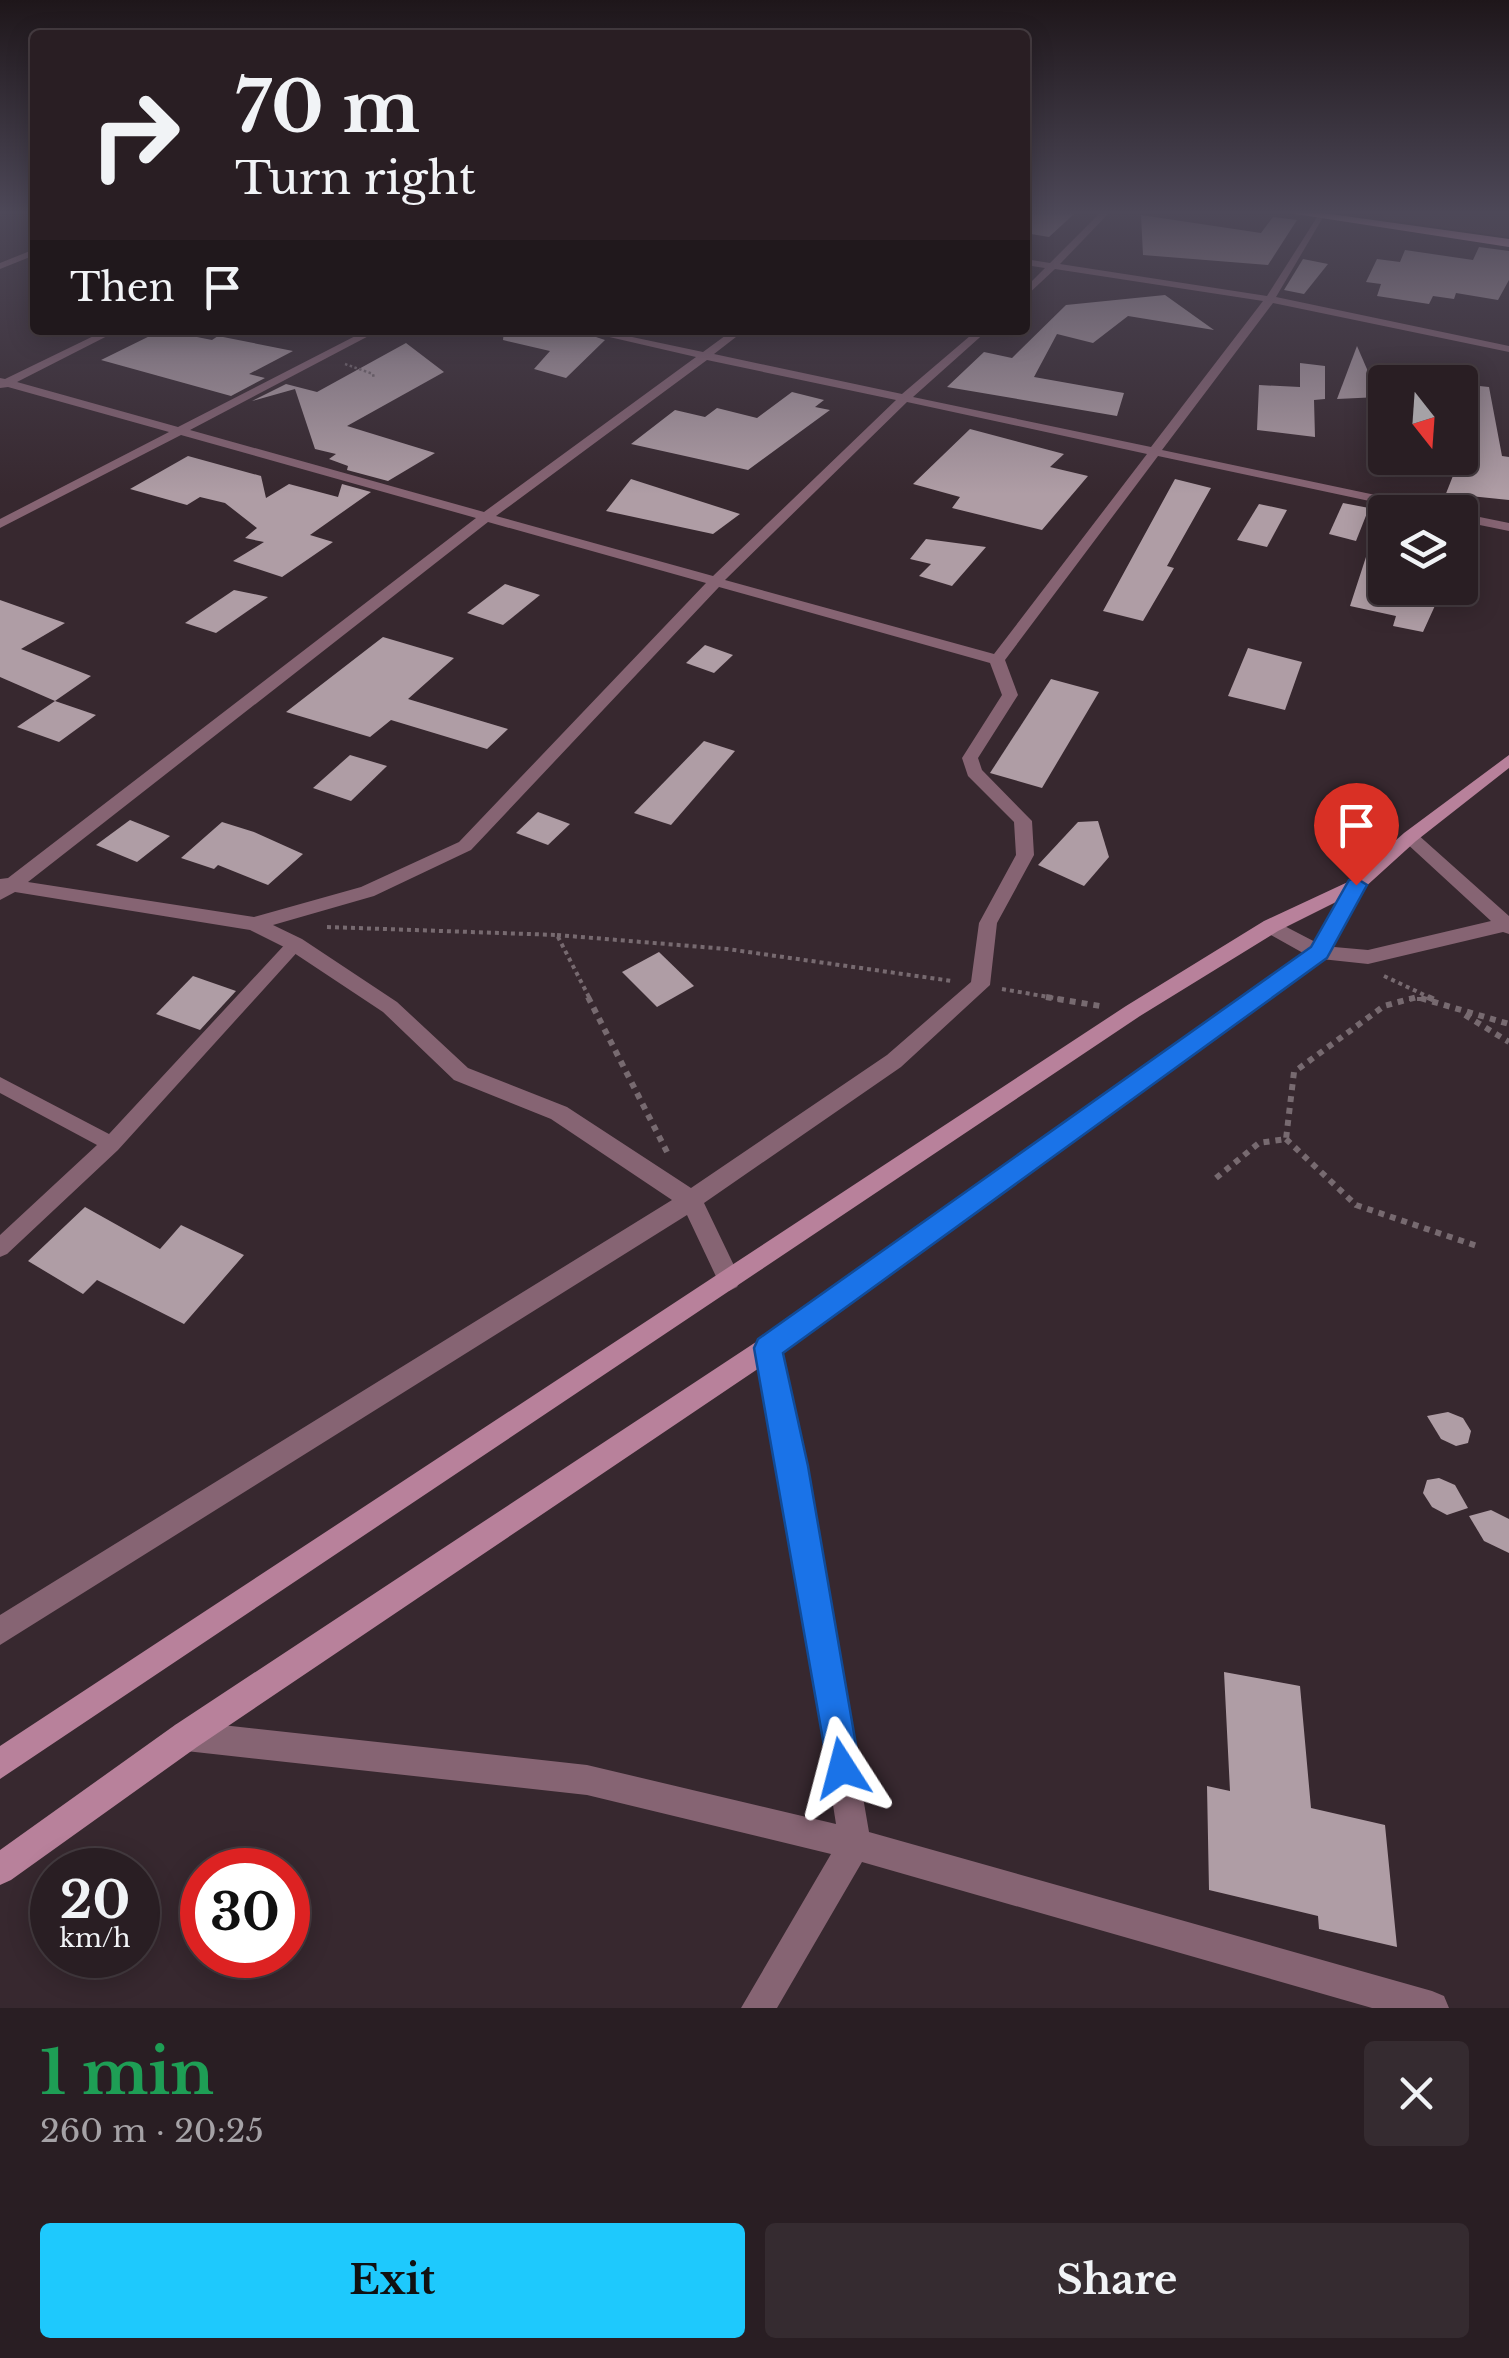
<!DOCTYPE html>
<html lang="en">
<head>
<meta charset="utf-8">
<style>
  body { margin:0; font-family:"Libre Baskerville",serif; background:#352b30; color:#f1f3f6; height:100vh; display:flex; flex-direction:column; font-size:38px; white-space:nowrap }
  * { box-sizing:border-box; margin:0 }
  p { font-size:32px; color:#a5a2a6 }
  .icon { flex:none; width:55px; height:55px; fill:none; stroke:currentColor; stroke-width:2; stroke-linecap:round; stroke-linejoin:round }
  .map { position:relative; height:2008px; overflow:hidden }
  .details { display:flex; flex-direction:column; background:#291e23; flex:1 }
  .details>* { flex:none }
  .hud { position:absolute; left:30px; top:30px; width:1000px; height:305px; border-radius:10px; box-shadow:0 5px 25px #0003,0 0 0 2px #453c41; background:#291e23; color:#f1f3f6; overflow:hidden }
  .needle { width:65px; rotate:163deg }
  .tools { position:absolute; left:1368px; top:365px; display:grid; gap:20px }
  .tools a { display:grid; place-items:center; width:110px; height:110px; border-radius:10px; background:#291e23; box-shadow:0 5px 25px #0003,0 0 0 2px #453c41; font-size:50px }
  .speed { position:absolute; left:30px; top:1848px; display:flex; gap:20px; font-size:50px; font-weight:700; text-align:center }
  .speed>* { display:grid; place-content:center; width:130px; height:130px; border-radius:50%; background:#291e23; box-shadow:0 5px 25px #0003,0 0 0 2px #453c41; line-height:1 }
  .speed small { font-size:25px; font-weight:400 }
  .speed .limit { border:15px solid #d22; background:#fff; color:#111 }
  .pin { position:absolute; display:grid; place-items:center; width:85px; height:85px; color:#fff; margin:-102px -42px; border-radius:50% 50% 50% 0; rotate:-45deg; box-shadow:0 0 10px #0007 }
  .pin .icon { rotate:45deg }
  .me { position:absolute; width:110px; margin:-55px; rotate:351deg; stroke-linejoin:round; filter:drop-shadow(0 0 8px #0008) }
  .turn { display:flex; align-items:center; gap:35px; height:210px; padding:0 40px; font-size:45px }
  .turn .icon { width:130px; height:130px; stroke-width:2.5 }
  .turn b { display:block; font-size:70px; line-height:85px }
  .then { display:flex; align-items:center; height:95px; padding:0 40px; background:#0003; gap:20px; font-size:38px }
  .round { display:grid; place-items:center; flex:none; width:105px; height:105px; border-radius:10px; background:#352b30 }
  .headline { display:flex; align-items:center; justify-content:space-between; height:170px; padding:0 40px }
  h1 { font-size:60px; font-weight:700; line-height:75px; color:#1e9e55 }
  .cta { display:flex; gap:20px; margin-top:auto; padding:20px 40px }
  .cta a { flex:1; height:115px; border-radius:10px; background:#1ec9fd; color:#111; font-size:40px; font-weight:700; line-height:115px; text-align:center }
  .cta a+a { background:#352b30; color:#f1f3f6 }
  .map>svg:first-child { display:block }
  .built { fill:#46323b }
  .building { fill:#af9da5 }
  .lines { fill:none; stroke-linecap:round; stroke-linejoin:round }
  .path-far2 { stroke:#776a70; stroke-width:2.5; stroke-dasharray:2.5 2.5; stroke-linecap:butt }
  .path-far1 { stroke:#776a70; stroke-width:4; stroke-dasharray:4 4; stroke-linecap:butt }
  .path { stroke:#776a70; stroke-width:6; stroke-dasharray:6 6; stroke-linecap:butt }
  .lane { fill:#866473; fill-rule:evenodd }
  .street { fill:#866473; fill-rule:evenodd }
  .secondary { fill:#b8819b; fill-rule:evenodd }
  .highway { fill:#f8b3d3; fill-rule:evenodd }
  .route { fill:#1a73e8; stroke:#114b97; stroke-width:2.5 }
</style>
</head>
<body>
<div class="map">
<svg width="1509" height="2008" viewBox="0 0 1509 2008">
  <rect width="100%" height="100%" fill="#37282f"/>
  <path class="built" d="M1385 213H1509V237L1382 219Z"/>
  <g class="building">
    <path d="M1025 213H1075L1049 237 1025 233Z"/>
    <path d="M1141 215 1261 233 1273 217 1297 220 1268 265 1143 255Z"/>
    <path d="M1479 247 1509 251V280L1498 300 1456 293 1454 299 1433 296 1429 304 1377 296 1381 284 1366 282 1377 259 1400 262 1405 250 1473 260Z"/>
    <path d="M1303 259 1328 264 1304 294 1284 290Z"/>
    <path d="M1165 295 1214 330 1128 316 1093 343 1057 334 1034 377 1124 393 1117 416 947 387 984 352 1012 358 1066 305Z"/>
    <path d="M162 330 212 340 218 336 293 351 249 374 265 378 231 396 101 360Z"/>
    <path d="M504 330H575L605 340 566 378 534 369 550 351 503 340Z"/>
    <path d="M406 343 444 372 347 426 435 453 388 481 347 470 348 466 329 459 336 454 315 449 295 389 252 401 286 384 317 392Z"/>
    <path d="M1357 346 1379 397 1337 399Z"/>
    <path d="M1300 363 1325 366V399L1314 400 1315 437 1257 430 1259 385 1300 387Z"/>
    <path d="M1460 384 1489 387 1502 456 1509 457V500L1470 496 1468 501 1445 496 1460 458Z"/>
    <path d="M792 392 824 400 815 407 830 410 748 470 631 444 675 410 705 417 717 408 757 418Z"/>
    <path d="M970 429 1064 454 1050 467 1088 476 1042 530 952 508 960 497 913 484Z"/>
    <path d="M188 456 261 476 266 498 289 484 338 497 342 484 371 492 310 535 333 542 282 577 233 561 264 542 245 538 257 528 225 503 200 497 187 505 130 489Z"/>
    <path d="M631 479 740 514 713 534 606 511Z"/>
    <path d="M1175 479 1211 488 1167 566 1174 568 1143 621 1103 611Z"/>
    <path d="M1343 503 1369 508 1356 541 1329 534Z"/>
    <path d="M1259 504 1287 510 1267 547 1237 540Z"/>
    <path d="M1380 514H1385V588H1443L1423 632 1393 626 1396 616 1350 606Z"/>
    <path d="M926 539 986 547 952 586 919 576 931 564 910 559Z"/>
    <path d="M505 584 540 595 503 625 467 613Z"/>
    <path d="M234 590 268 597 216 633 185 623Z"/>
    <path d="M0 600 65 623 21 649 91 676 55 701 0 677Z"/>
    <path d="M383 637 454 658 408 699 508 729 487 749 391 720 370 737 286 712Z"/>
    <path d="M705 645 733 655 714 673 686 663Z"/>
    <path d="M1248 648 1302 662 1285 710 1228 696Z"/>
    <path d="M1051 679 1099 692 1042 788 990 773Z"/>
    <path d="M55 701 96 715 59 742 17 727Z"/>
    <path d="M704 741 735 751 671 825 634 813Z"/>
    <path d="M350 755 387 766 351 801 313 788Z"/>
    <path d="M538 812 570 824 548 845 516 833Z"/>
    <path d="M130 820 170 836 137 862 96 845Z"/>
    <path d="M1098 821 1109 857 1084 886 1038 865 1078 822Z"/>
    <path d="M222 822 254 832 303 854 268 885 218 865 214 869 181 858Z"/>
    <path d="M659 952 694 986 657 1007 622 972Z"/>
    <path d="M193 976 236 991 200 1030 156 1014Z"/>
    <path d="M85 1207 160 1249 181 1225 244 1255 184 1324 97 1280 83 1294 28 1261Z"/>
    <path d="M1448 1412 1463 1418 1471 1431 1468 1443 1456 1446 1441 1439 1427 1416Z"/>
    <path d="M1439 1478 1455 1485 1468 1508 1447 1515 1432 1507 1423 1493 1427 1480Z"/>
    <path d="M1491 1510 1509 1519V1553L1484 1541 1469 1516Z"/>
    <path d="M1224 1672 1300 1686 1311 1808 1385 1825 1397 1947 1319 1929 1318 1916 1209 1890 1207 1786 1230 1791Z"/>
  </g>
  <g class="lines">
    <path class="path-far2" d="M345 364 373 374 374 379"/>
    <g class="path-far1">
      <path d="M327 927 557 935 590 999"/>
      <path d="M557 935 727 949 952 981"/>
      <path d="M1384 976 1433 999"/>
      <path d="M1002 989 1060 999"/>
      <path d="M1409 999H1424"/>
    </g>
    <g class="path">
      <path d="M588 997 667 1152"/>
      <path d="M1046 997 1100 1006"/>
      <path d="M1428 997 1437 1001"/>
      <path d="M1465 1015 1509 1042"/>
      <path d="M1286 1139 1356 1205 1477 1246"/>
      <path d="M1216 1178 1259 1143 1286 1139 1294 1072 1384 1006 1417 997 1509 1024"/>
    </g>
    <path class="lane" d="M295 938 303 944 301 948 118 1150 7 1254 0 1257V1235L97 1145 0 1093V1077L109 1134 289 940Z"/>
    <g class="street">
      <path d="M1100 213H1109L1060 264 1267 296 1319 214H1325L1276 297 1509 346V352L1273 303 1162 450 1437 508 1443 512H1421L1158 456 1005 660 1018 695 978 758 982 770 1032 821 1034 855 997 923 990 985 901 1067 704 1203 741 1280 737 1287 729 1291 721 1287 687 1215 0 1645V1615L672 1200 551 1119 454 1080 383 1012 288 949 250 930 15 892 0 900V879L8 878 476 518 181 435 0 528V519L169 432 8 387 0 388V378L5 379 106 330H119L17 382 178 427 367 330H380L190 430 484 512 696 357 579 330H599L703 352 733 330H745L714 354 902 394 977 330H988L913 397 1151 447 1263 301 1055 269 1025 297V288L1045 268 1025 265V259L1050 263ZM707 360 896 400 713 576 496 516ZM907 402 1147 454 994 654 725 580ZM488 522 706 583 459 842 361 887 254 917 28 882ZM719 587 990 663 1002 695 962 758 968 776 1014 822 1016 855 979 923 971 982 887 1055 691 1188 567 1107 468 1068 397 1002 302 939 273 925 374 896 471 850Z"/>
      <path d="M35 249V255L0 269V263Z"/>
      <path d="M1460 513 1509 523V531L1460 521Z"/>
      <path d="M1410 831 1416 833 1509 916V934L1503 932 1368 964 1312 958 1264 931 1262 926 1271 919 1323 946 1368 950 1491 921 1404 841 1401 837Z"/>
      <path d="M768 1337 777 1340 780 1348 806 1466 869 1832 1432 1991 1444 1996 1449 2008H1372L862 1862 777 2008H741L831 1854 587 1795 186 1751 175 1747 171 1736 175 1725 186 1721 587 1765 836 1824 780 1466 756 1348 759 1340Z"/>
    </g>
    <path class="secondary" d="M1509 755V768L1416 841 1363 889 1326 958 777 1356 197 1747 11 1880 0 1885V1850L175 1725 759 1340 1312 948 1338 901 1278 931 1140 1016 0 1779V1746L1126 1006 1264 921 1350 881 1404 833Z"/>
    <path class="highway" d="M1289 213H1323L1509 239V247Z"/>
  </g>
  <linearGradient id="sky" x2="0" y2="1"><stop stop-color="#1e161a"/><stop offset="0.43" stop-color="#4d4858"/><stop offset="1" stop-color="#4d4858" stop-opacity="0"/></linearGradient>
  <rect width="1509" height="494" fill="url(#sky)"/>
  <path class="route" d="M1356 878 1367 885 1327 958 783 1353 808 1466 860 1768 855 1780 842 1785 830 1780 754 1348 758 1339 1311 947 1349 880Z"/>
</svg>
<div class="tools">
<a><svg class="needle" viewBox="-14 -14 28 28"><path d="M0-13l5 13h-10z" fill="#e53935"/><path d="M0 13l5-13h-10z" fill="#a5a2a6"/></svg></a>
<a><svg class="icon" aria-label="layers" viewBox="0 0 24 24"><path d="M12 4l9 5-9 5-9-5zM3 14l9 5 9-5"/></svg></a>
</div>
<div class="speed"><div>20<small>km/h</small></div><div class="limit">30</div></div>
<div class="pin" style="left:1356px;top:885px;background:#d93025"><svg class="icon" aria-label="arrive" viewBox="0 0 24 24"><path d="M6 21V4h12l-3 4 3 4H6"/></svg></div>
<svg class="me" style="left:842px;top:1768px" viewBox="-20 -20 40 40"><path d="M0-17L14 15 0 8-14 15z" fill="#1a73e8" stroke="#fff" stroke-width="4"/></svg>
<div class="hud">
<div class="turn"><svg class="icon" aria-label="right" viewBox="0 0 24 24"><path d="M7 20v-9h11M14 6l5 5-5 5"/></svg><div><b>70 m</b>Turn right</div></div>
<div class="then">Then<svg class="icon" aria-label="arrive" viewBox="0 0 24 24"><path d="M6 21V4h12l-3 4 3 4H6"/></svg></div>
</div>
</div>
<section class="details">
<div class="headline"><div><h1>1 min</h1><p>260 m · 20:25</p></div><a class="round"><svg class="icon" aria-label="close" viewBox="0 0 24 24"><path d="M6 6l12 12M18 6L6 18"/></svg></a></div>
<div class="cta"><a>Exit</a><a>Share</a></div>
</section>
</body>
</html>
